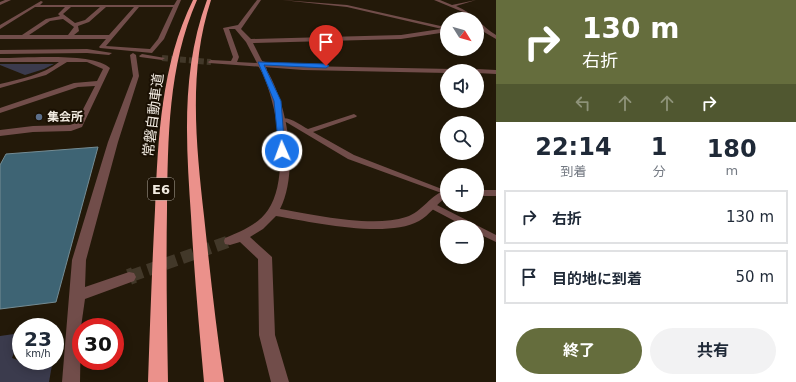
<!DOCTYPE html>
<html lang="ja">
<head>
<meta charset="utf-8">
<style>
  body { margin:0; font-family:"DejaVu Sans","Noto Sans JP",sans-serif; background:#f2f2f3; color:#1f2937; height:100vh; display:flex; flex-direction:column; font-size:15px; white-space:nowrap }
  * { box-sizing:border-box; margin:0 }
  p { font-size:13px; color:#747a83 }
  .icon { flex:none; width:22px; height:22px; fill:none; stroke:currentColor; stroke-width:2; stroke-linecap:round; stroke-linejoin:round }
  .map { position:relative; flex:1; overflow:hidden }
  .drawer { display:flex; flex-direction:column; background:#fff; width:300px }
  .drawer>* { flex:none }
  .top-card { background:#656d3d; color:#fff; overflow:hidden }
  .needle { width:26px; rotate:127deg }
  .controls { position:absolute; left:440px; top:12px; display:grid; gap:8px }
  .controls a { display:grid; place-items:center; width:44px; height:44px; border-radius:50%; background:#fff; box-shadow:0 2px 10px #0003; font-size:20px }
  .speed { position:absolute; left:12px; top:318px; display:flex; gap:8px; font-size:20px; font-weight:700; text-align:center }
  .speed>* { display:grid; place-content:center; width:52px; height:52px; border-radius:50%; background:#fff; box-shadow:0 2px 10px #0003; line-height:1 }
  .speed small { font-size:10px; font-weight:400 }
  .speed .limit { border:6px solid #d22; background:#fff; color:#111 }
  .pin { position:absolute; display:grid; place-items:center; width:34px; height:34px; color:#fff; margin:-41px -17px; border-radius:50% 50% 50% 0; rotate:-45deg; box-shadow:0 0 4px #0007 }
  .pin .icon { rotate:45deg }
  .me { position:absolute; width:44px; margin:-22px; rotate:358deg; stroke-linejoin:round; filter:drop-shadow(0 0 3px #0008) }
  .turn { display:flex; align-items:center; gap:14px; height:84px; padding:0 20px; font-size:18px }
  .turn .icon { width:52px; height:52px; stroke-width:2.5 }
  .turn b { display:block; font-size:28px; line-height:34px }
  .lanes { display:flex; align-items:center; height:38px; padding:0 20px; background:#0003; justify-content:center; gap:20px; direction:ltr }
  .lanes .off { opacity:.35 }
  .eta { display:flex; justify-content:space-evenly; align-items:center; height:68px; text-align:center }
  .eta b { font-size:24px; font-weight:700; line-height:28px }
  .cta { display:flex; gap:8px; margin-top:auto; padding:8px 20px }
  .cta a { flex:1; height:46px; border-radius:24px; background:#656d3d; color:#fff; font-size:16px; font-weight:700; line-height:46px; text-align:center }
  .cta a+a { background:#f2f2f3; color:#1f2937 }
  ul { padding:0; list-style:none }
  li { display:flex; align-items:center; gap:12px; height:54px; margin:0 8px 6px; padding:0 12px; border:2px solid #e0e1e3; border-radius:0px }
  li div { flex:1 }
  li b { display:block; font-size:15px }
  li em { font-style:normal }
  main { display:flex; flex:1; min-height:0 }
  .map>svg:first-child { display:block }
  .water { fill:#3e6474; stroke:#748c94 }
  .building { fill:#3b3b4d }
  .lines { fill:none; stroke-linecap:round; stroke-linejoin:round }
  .minor-tunnel-far2 { stroke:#423829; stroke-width:6; stroke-dasharray:6 3; stroke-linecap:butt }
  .minor-tunnel-far1 { stroke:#423829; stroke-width:12; stroke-dasharray:12 6; stroke-linecap:butt }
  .minor-tunnel { stroke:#423829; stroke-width:16; stroke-dasharray:16 8; stroke-linecap:butt }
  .service { fill:#714d4a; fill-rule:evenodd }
  .minor { fill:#714d4a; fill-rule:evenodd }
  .motorway { fill:#eb918b; fill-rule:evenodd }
  .minor-bridge { stroke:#714d4a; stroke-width:6 }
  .route { fill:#1a73e8; stroke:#114b97 }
  .service-dot { fill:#5c6f8a; stroke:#1a1003; stroke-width:1.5 }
  .labels { text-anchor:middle; stroke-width:4; stroke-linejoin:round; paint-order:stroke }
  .far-poi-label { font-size:12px; font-weight:bold; fill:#f1eae0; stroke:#1a1003; text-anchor:start }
  .shield { fill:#1a1003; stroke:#b0a99e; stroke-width:1 }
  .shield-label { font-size:13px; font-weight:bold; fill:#f1eae0 }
  .street-label { font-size:14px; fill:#f1eae0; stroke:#1a1003 }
</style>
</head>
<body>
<main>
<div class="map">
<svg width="496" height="382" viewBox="0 0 496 382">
  <rect width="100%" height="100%" fill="#231909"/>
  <path class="water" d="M98 147 56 302 0 309V165L6 154Z"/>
  <g class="building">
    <path d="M0 64H54L44 69 25 75 0 65Z"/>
    <path d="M21 333 12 358 21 361H47L46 366 52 365 49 382H0V336Z"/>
  </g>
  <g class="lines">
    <path class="minor-tunnel-far2" d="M162 58 211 62"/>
    <path class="minor-tunnel-far1" d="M131 276 230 241"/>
    <path class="minor-tunnel" d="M129 277 134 275"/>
    <g class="service">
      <path d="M354 114 357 116 356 117 313 132 354 155 447 191V195L348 159 286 122H281L278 120C287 114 300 125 308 129Z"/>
      <path d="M431 202 496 235V242L477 233V227H466L428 207 427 205Z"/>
    </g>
    <g class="minor">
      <path d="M5 0H11L0 5V2Z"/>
      <path d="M177 0H181L164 39 152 53 100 48 99 47 106 39H0V35H22L46 19 60 16 58 14 65 7H35L0 29V25L41 1 43 2 40 5H174ZM71 7H100L85 20 75 23 63 14ZM106 7H134L109 35H74L79 31 78 26 89 22ZM139 7H173L158 39 150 49 106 46ZM63 19 74 27 68 35H29L50 21Z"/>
      <path d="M257 0H261L241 29 251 39 401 35 447 28V32L401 39 253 43 262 61 272 64 303 66 452 69 455 71H447V73L303 70 209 63 208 62 211 60 231 61 233 57 223 28 238 25ZM229 29H235L246 42 257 63 237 62 239 57Z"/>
      <path d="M282 0 347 5 445 27 442 29 347 7Z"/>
      <path d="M434 0H440L452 5 476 0 456 6C474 13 481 26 496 35V39L484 32 477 24V19H472L463 12Z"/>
      <path d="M87 49 112 53 109 55 87 53 0 54V50Z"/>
      <path d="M133 53 136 55 139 76 118 142 86 260 85 287 129 272 134 273 136 277 134 281 85 299 81 327 80 382H62L72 260 108 142 133 76 130 55Z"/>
      <path d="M142 54 165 58 162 60 140 57 139 56Z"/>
      <path d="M0 58C25 58 94 52 110 68L82 127 71 131 33 132 0 136V130L33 126 70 125 76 123 95 86 78 87 0 113V108L74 83 97 81 103 69 87 62H67L46 75 0 88V84C20 79 43 75 59 62H0Z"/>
      <path d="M262 69H266C288 104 299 172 280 209 315 215 373 228 406 217 423 212 430 194 447 190V197C436 204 430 215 419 221 386 239 312 222 276 216L263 229 250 237 272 257 275 335 289 382H271L259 335 258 259 240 242 230 245 225 244 224 241 225 238C240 232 259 224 268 210 291 176 277 104 261 70Z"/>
      <path d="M477 69 496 70V74L477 73V71H474Z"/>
      <rect x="477" y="190" width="19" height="6"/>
    </g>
    <g class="motorway">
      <path d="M193 0H197C168 66 168 138 167 209 166 267 167 324 168 382H148C150 325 152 267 155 210 158 138 161 65 193 0Z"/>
      <path d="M207 0H211C188 70 196 144 204 216 210 272 216 327 224 382H204C199 327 194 271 191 216 186 143 181 70 207 0Z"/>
    </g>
    <path class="minor-bridge" d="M260 63 264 70"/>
  </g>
  <path class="route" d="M258 62 326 64 329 66 326 68 264 65 281 101 285 152 279 151 274 101Z"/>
  <circle class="service-dot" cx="39" cy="117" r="4"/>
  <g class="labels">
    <g class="far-poi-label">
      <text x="47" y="121">集会所</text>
    </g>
    <rect class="shield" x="148" y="178" width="26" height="22" rx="3"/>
    <g class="shield-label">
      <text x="161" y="194">E6</text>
    </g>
    <g class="street-label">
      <text transform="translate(153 115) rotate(-83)" y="5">常磐自動車道</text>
    </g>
  </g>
</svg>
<div class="controls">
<a><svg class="needle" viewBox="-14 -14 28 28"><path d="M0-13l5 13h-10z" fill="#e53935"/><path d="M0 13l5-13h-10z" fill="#747a83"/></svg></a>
<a><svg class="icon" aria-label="sound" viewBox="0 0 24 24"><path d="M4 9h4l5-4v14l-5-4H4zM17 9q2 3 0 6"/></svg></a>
<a><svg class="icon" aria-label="search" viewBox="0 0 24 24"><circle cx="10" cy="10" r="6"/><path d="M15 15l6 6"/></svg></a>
<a>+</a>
<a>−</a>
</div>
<div class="speed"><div>23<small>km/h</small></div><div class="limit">30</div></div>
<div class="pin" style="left:326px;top:66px;background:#d93025"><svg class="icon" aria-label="arrive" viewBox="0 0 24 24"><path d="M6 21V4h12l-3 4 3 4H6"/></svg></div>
<svg class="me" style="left:282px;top:151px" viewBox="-20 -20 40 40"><circle r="17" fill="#1a73e8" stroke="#fff" stroke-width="3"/><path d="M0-11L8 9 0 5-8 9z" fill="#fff"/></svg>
</div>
<section class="drawer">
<div class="top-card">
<div class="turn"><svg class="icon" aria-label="right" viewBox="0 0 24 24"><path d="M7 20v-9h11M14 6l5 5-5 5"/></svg><div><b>130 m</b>右折</div></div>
<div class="lanes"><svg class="icon off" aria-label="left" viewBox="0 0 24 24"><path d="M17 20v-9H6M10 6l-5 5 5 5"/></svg><svg class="icon off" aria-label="ahead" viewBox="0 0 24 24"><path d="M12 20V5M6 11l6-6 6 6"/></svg><svg class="icon off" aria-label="ahead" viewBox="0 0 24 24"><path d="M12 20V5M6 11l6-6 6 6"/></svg><svg class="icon" aria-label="right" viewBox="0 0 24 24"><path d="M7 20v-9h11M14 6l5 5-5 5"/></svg></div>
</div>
<div class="eta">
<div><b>22:14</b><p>到着</p></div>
<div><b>1</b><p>分</p></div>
<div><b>180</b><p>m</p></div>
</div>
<ul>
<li><svg class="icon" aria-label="right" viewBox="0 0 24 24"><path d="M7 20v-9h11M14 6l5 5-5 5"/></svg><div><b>右折</b></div><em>130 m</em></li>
<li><svg class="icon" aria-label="arrive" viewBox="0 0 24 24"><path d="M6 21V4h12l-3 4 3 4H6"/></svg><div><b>目的地に到着</b></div><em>50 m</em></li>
</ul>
<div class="cta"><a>終了</a><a>共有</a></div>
</section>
</main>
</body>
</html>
